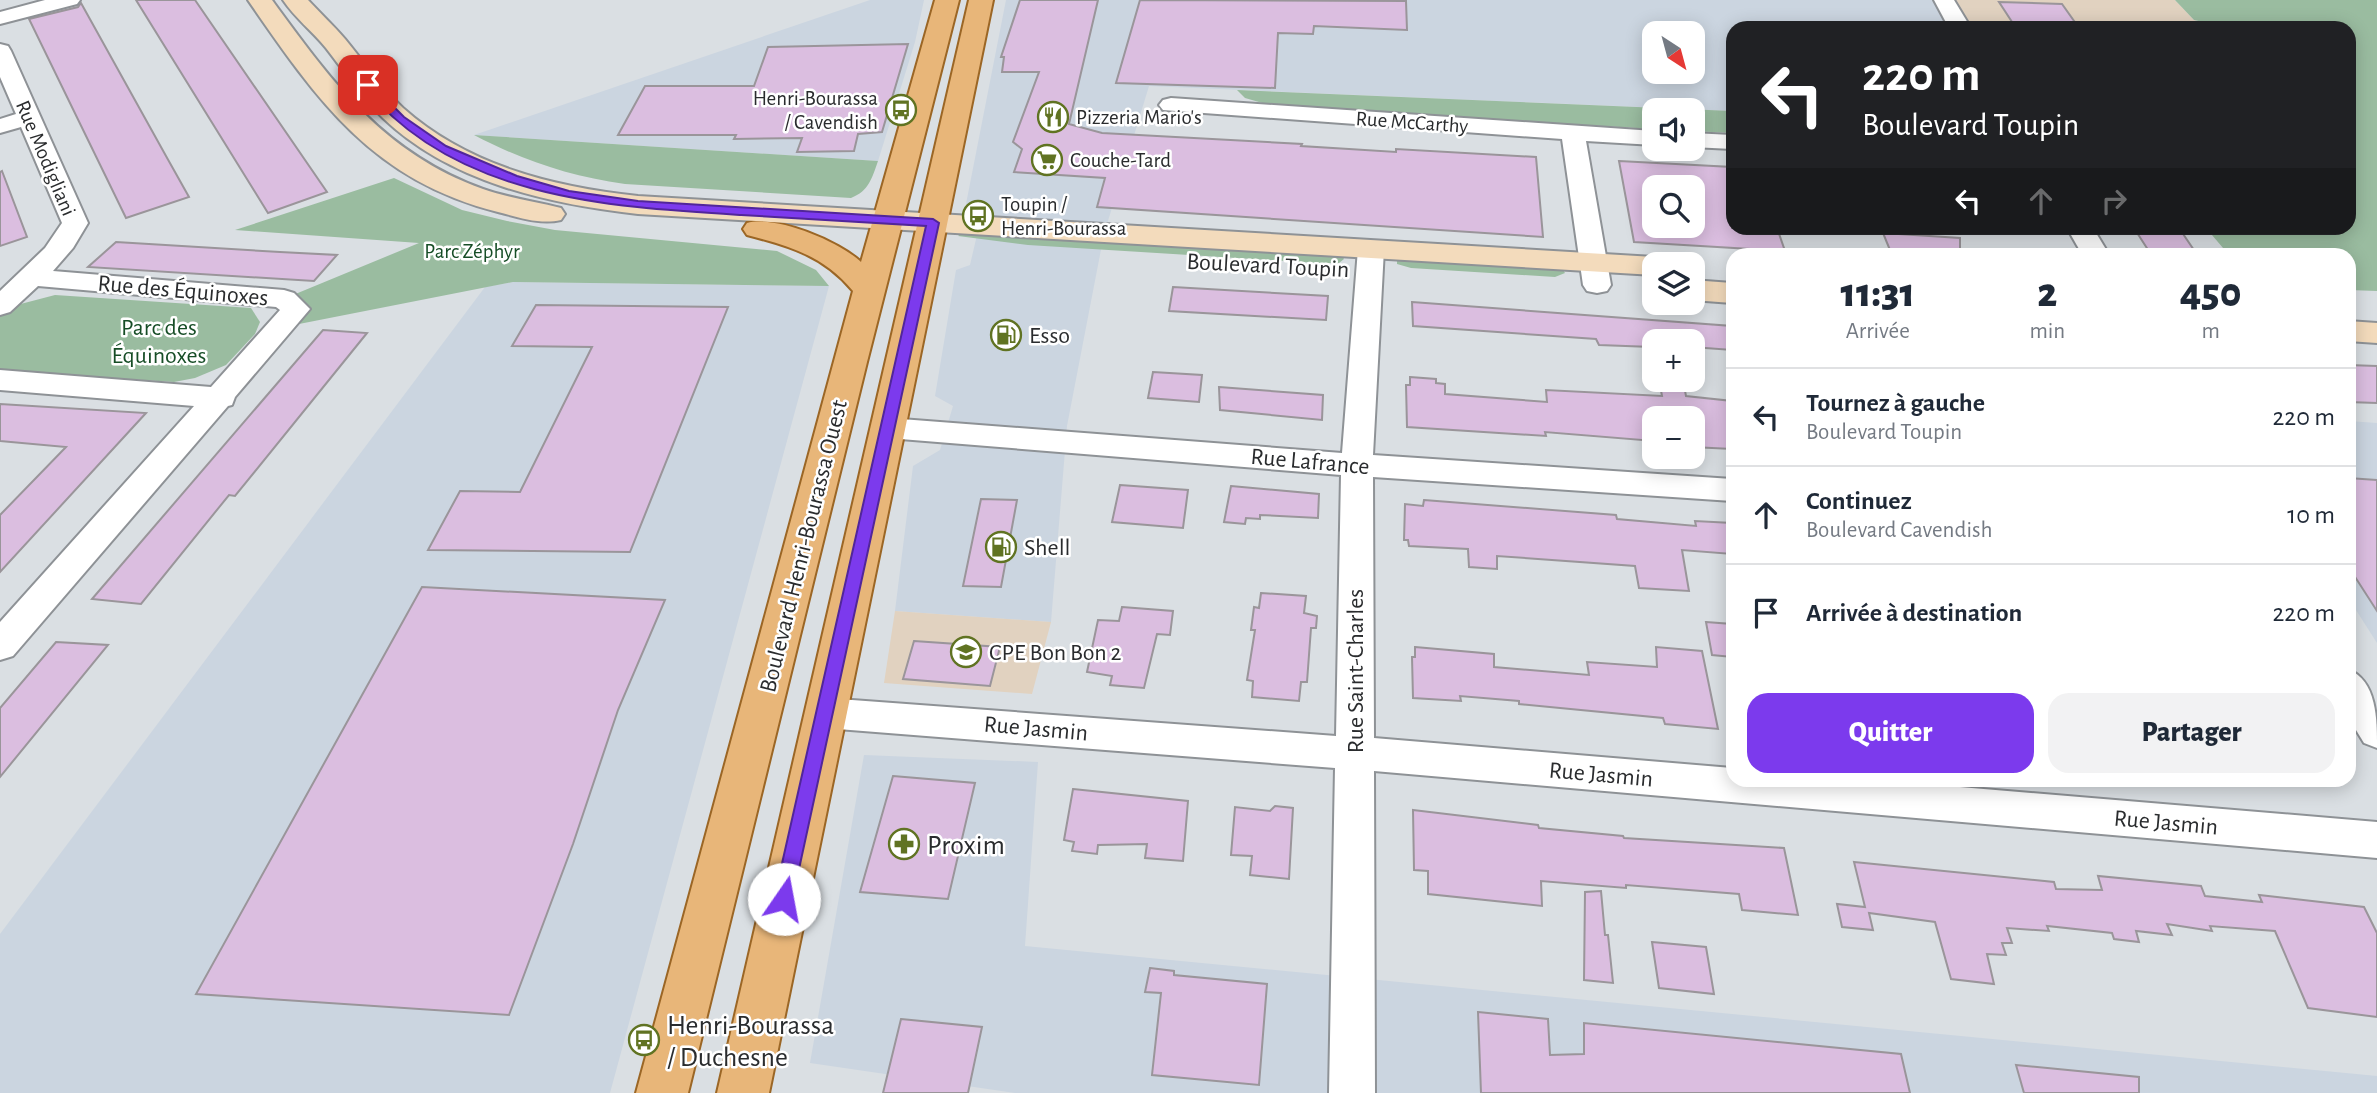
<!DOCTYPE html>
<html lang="fr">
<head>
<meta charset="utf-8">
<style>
  body { margin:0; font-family:"Alegreya Sans",sans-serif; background:#f2f2f3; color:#1f2937; height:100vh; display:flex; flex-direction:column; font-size:26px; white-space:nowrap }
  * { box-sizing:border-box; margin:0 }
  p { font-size:23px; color:#747a83 }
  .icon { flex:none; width:38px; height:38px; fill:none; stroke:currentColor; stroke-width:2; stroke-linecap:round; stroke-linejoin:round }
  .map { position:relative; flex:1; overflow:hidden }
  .sheet { position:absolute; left:1726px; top:248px; width:630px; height:539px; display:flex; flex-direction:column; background:#fff; border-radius:21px; box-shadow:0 4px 18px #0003 }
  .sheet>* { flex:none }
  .banner { position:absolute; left:1726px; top:21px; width:630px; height:214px; border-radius:21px; box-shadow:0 4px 18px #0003; background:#202124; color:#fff; overflow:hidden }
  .needle { width:46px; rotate:144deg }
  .tools { position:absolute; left:1642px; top:21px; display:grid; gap:14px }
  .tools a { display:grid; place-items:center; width:63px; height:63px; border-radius:14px; background:#fff; box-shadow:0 4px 18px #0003; font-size:35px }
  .pin { position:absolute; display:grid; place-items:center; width:60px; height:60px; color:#fff; margin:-30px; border-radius:14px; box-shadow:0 4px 10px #0006 }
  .me { position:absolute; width:77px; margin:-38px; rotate:12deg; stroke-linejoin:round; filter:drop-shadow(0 0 5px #0008) }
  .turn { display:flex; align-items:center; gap:24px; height:147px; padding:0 21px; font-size:32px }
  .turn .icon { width:91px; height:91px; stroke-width:2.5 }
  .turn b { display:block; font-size:49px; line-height:60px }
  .lanes { display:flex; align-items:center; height:66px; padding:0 21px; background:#0003; justify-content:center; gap:35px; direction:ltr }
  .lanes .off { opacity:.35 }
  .eta { display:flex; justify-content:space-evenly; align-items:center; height:119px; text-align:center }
  .eta b { font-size:42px; font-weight:800; line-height:49px }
  .primary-button { display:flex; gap:14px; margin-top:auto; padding:14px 21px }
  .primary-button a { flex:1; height:80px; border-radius:21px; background:#7c3aed; color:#fff; font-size:28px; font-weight:800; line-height:80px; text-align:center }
  .primary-button a+a { background:#f2f2f3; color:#1f2937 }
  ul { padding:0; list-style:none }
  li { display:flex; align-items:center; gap:21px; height:98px; padding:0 21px; border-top:2px solid #e0e1e3 }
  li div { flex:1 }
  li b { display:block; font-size:26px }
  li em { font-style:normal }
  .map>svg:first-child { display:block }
  .built { fill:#cbd5e0; fill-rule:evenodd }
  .education { fill:#e1d2c0 }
  .green { fill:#9abca0 }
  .building { fill:#dbbee0; stroke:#9a959a; stroke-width:2; fill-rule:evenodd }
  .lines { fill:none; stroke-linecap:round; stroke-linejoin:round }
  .street-casing { stroke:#8e9296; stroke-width:4 }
  .secondary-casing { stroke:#8e9296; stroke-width:4 }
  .primary-casing { stroke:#9b6625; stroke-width:4 }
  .street { fill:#fff; fill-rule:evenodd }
  .secondary { fill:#f3dbbc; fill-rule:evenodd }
  .primary { fill:#e8b679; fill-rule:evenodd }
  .route { fill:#7c3aed; stroke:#51269a; stroke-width:2 }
  .labels { text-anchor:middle; stroke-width:5; stroke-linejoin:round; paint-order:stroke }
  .far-poi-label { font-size:21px; fill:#2a2c2e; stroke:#fff; text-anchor:start }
  .far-street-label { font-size:21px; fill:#2a2c2e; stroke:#fff }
  .far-park-label { font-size:21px; fill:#164d26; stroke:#fff }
  .street-label { font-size:24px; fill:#2a2c2e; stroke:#fff }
  .park-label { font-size:24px; fill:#164d26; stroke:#fff }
  .poi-label { font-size:24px; fill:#2a2c2e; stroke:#fff; text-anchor:start }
  .near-poi-label { font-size:28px; fill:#2a2c2e; stroke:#fff; text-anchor:start }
</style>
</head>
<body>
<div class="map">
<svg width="2377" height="1093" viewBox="0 0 2377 1093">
  <rect width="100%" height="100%" fill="#dadfe3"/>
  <g class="built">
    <path d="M870 0H924L915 42 878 161 474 135Z"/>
    <path d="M1006 0H1941L1956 28H1732V111L1149 86 1104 234 1067 426 1051 622 895 611 913 466 940 450 953 406 935 396 956 270 970 265 983 209 966 204ZM1654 33H1692V72H1654Z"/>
    <path d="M513 282 829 286 610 1093H0V934L485 287Z"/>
    <path d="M2349 421 2377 423V643L2349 599Z"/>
    <path d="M864 755 1038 762 1025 946 2377 1076V1093H1015L810 1063Z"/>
  </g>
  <g class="education">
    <path d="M1944 0H2175L2194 20 2229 28H1961Z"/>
    <path d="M895 611 1051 622 1032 694 884 683Z"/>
  </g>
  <g class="green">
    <path d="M2175 0H2377V291L2349 290 2348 256 2229 255 2206 228H2348V28H2229L2194 20Z"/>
    <path d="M1237 90 1732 111V133L1692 131V110H1654V129L1276 107 1245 98Z"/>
    <path d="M474 135 878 161C872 178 869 191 851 198L625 184C569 176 524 161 474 135Z"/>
    <path d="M394 178 462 210 507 221 555 230 777 251 816 270 829 286 513 282 299 324 293 295 419 243 235 230Z"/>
    <path d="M962 233 1341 254 1344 259 1339 263H1318L1028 245 958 236Z"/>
    <path d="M1397 258 1561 267 1565 273 1555 277 1411 268 1397 264Z"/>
    <path d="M55 295 251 308 260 322 255 334 226 365 195 378 174 382 0 371V317L13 306Z"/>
  </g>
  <g class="building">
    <path d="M136 0H195L327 192 268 213Z"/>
    <path d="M1020 0H1098L1069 124 1102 133 1302 144 1301 146 1349 149 1396 152V149L1536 157 1543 237 1097 207 1105 178 1014 172 1022 149 1013 142 1039 72H1002L1004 57H1001Z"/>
    <path d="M1140 0 1406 1 1407 30 1314 26 1313 34 1278 33 1275 88 1116 83Z"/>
    <path d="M1999 2 2062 4 2079 28H2016Z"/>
    <path d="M81 3 166 156 189 197 126 218 29 19 78 7Z"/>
    <path d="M908 44 882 132 858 134 854 151 797 152 802 138 734 139 736 135H618L645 86H754L768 47Z"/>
    <path d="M1619 161 1732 167V228H1777L1785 251 1634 242ZM1654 187H1692V226H1654Z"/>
    <path d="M2 171 27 237 0 246V172Z"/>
    <path d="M2134 228H2179L2198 256H2152Z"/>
    <path d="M1883 233 1960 238V256L1892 255Z"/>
    <path d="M116 242 280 252 337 255 314 281 88 267Z"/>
    <path d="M1173 287 1328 296 1326 320 1169 311Z"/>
    <path d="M1412 302 1732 326V350L1692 347V341H1654V354L1652 347 1599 345 1596 339 1413 326Z"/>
    <path d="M536 305 728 307 630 552 428 550 460 491 520 492 592 347 512 346Z"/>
    <path d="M323 330 367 333 235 496 229 495 141 604 92 599Z"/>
    <path d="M2348 365 2377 366V403L2348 402Z"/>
    <path d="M1153 372 1202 375 1199 402 1148 398Z"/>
    <path d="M1410 377 1436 379V383L1445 384V394L1547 402 1546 390 1662 396 1659 380H1683L1686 396 1732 401V449L1692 447V418H1654V441L1545 432 1546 436 1407 427 1406 385H1410Z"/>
    <path d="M1219 387 1323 395 1322 420 1220 410Z"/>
    <path d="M0 404 146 413 0 572V515L66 447 0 441Z"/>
    <path d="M2348 478 2377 480V611L2348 566Z"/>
    <path d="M1120 485 1188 490 1183 528 1112 522Z"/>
    <path d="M1231 486 1319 494 1318 518 1260 515V519L1246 518 1245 524 1224 522Z"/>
    <path d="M981 499 1017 500 1001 587 963 586Z"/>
    <path d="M1424 500 1616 515 1617 519 1696 526 1695 521 1732 523V554L1682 550 1689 591 1639 588 1635 566 1497 556V569L1469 567 1468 549 1409 546 1408 540H1404L1405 504 1423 506Z"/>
    <path d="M422 587 665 600 618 710 573 844 509 1015 196 994Z"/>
    <path d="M1261 593 1306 596 1304 613 1317 616 1316 628H1311L1307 682H1301L1299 701 1252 697 1253 681 1247 680 1255 630H1251L1254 607 1259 608Z"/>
    <path d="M1122 607 1173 611 1170 635 1157 634 1144 688 1110 685 1112 676 1087 672 1098 620 1119 621Z"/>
    <path d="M1706 622 1732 624V657L1712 655Z"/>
    <path d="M914 641 1000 647 990 686 903 679Z"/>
    <path d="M56 642 108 645 0 777V708Z"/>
    <path d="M1415 647 1494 654V667L1589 675 1587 662 1657 667 1656 647 1702 651 1718 729 1665 724 1663 718 1519 704V701L1460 696 1461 701 1413 698 1412 657H1415Z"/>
    <path d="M893 776 975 783 948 899 860 892Z"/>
    <path d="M1073 789 1188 801 1183 861 1145 858 1147 844 1098 845 1097 854 1072 851 1074 842 1064 840Z"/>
    <path d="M1275 806 1293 808 1289 879 1250 875 1252 856 1231 855 1235 807 1270 811Z"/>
    <path d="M1413 810 1538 825 1539 828 1623 836 1624 838 1784 848 1798 915 1742 910 1739 894 1626 885V888L1541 881 1542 906 1428 894V871L1414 870Z"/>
    <path d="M1854 862 2054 882 2056 889 2102 890 2098 876 2201 886 2205 896 2262 902 2259 895 2364 907 2377 933V1017L2308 1008 2275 931 2210 926 2212 931 2167 924 2172 935 2136 931 2139 942 2114 939 2112 933 2047 926 2049 931 2007 928 2012 943H2002L2006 955 1987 954 1994 984 1951 979 1935 922 1869 913 1873 930 1842 927 1837 904 1865 907Z"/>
    <path d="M1601 891 1605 935H1608L1613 983 1584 980 1585 892Z"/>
    <path d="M1652 942 1706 947 1714 994 1659 988Z"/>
    <path d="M1150 968 1174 971V975L1267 984 1259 1085 1152 1075 1161 993 1145 992Z"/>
    <path d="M1478 1012 1548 1019 1550 1055 1584 1054V1023L1901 1054 1910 1093H1481Z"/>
    <path d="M901 1019 982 1027 968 1093H883Z"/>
    <path d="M2016 1065 2139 1077V1093H2024Z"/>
  </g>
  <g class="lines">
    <g class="street-casing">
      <g id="street">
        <path d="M45 0H80L77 4 0 24V12Z"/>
        <path d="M1934 0H1954L1971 28H1949Z"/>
        <path d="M0 44 8 46 11 51 88 223 73 248 53 271 284 290 294 293 310 309 235 397 232 405 228 406 13 656 0 660V622L194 406 0 390V370L211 387 280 310 276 307 38 286 10 312 0 315V291L45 248 62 223 21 127 0 133V119L16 114 0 77Z"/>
        <path d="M1171 98 1654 131V145L1586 141 1611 285 1607 291 1597 293 1587 291 1583 285 1562 139 1163 110 1159 105 1163 100Z"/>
        <path d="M1692 133 1732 135V149L1692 147Z"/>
        <path d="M2067 228H2093L2110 256H2083Z"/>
        <path d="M1371 241 1380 243 1384 249 1373 455 1732 479V501L1373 477 1374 738 1732 768V780H1877L2377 822V858L1374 771 1375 1093H1329L1335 768 825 728 812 724 806 713 812 702 825 698 1336 736 1341 475 888 438 877 435 873 428 877 421 888 418 1342 453 1358 249 1362 243Z"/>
        <path d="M2348 669C2377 681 2377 719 2377 748L2364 743 2348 717Z"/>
      </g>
    </g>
    <g class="secondary-casing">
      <g id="secondary">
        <path d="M248 0H272C332 82 383 153 483 189 508 198 534 201 561 208L565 214 561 220C540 225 518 217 498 212 372 180 317 100 248 0Z"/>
        <path d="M283 0H308C320 13 333 25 345 39 364 62 381 87 403 108 468 166 554 187 638 196L1654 257 1665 259 1668 264H1654V275L638 214C548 204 450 182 383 118 361 97 344 71 326 48 312 31 295 18 283 0Z"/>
        <path d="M1692 280 1732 283V303L1692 300Z"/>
        <path d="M2348 321 2377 323V343L2348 341Z"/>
      </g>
    </g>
    <g class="primary-casing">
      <g id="primary">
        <path d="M935 0H959L867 362 688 1093H636L853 291C824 256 790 246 747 235L743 229 747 223C776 215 840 242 861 262Z"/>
        <path d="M969 0H993L769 1093H717Z"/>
      </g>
    </g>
    <use href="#street" class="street"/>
    <use href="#secondary" class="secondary"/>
    <use href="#primary" class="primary"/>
  </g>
  <path class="route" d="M368 81 404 117 446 146 517 176 569 191 638 201 933 219 939 223 791 906 784 908 777 906 774 899 926 226C864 222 802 219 741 215 608 207 452 198 363 85Z"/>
  <defs>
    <g id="bus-ring" transform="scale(1.575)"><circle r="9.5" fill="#fff" stroke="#607322" stroke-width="1.5"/><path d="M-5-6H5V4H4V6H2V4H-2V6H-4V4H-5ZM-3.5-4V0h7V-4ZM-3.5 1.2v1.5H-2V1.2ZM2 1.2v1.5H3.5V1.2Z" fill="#607322"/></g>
    <g id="restaurant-ring" transform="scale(1.575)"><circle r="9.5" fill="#fff" stroke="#607322" stroke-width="1.5"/><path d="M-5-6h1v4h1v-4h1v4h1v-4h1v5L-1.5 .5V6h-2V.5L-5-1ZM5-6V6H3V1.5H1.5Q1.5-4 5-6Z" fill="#607322"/></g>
    <g id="supermarket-ring" transform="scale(1.575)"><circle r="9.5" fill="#fff" stroke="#607322" stroke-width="1.5"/><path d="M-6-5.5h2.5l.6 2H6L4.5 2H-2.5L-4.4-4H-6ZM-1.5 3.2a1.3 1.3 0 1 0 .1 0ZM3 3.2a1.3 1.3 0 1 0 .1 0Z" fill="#607322"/></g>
    <g id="fuel-ring" transform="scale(1.575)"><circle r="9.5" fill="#fff" stroke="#607322" stroke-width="1.5"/><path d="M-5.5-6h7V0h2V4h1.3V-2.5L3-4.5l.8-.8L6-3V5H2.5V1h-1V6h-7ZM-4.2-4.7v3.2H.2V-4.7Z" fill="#607322"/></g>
    <g id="school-ring" transform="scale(1.575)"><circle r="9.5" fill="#fff" stroke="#607322" stroke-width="1.5"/><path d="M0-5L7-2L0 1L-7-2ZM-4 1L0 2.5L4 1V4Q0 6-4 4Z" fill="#607322"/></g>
    <g id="pharmacy-ring" transform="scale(1.575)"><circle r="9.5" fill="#fff" stroke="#607322" stroke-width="1.5"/><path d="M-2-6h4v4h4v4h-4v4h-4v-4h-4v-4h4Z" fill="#607322"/></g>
  </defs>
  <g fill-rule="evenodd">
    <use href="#bus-ring" x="901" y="110"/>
    <use href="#restaurant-ring" x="1053" y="117"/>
    <use href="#supermarket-ring" x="1047" y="160"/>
    <use href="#bus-ring" x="978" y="216"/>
    <use href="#fuel-ring" x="1006" y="335"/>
    <use href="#fuel-ring" x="1001" y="547"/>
    <use href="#school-ring" x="966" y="652"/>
    <use href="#pharmacy-ring" x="904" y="844"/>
    <use href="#bus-ring" x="644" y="1040"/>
  </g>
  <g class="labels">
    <g class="far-poi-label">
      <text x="878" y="105" text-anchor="end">Henri-Bourassa<tspan x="878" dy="24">/ Cavendish</tspan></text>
      <text x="1076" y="124">Pizzeria Mario's</text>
      <text x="1070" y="167">Couche-Tard</text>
      <text x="1001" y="211">Toupin /<tspan x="1001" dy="24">Henri-Bourassa</tspan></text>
    </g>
    <g class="far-street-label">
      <text transform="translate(1412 122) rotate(4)" y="7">Rue McCarthy</text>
      <text transform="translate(46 158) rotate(67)" y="7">Rue Modigliani</text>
    </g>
    <g class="far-park-label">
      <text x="472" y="258">Parc Zéphyr</text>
    </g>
    <g class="street-label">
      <text transform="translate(1268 265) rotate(3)" y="8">Boulevard Toupin</text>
      <text transform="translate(183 290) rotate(5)" y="8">Rue des Équinoxes</text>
      <text transform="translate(1310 461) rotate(5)" y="8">Rue Lafrance</text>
      <text transform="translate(803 546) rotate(-76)" y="8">Boulevard Henri-Bourassa Ouest</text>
      <text transform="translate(1355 671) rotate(-90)" y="8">Rue Saint-Charles</text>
      <text transform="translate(1036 728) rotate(5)" y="8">Rue Jasmin</text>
      <text transform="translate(1601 774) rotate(5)" y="8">Rue Jasmin</text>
      <text transform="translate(2166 822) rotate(5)" y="8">Rue Jasmin</text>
    </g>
    <g class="park-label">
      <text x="159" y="335">Parc des<tspan x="159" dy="28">Équinoxes</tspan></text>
    </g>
    <g class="poi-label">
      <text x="1029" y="343">Esso</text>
      <text x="1024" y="555">Shell</text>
      <text x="989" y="660">CPE Bon Bon 2</text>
    </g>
    <g class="near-poi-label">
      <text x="927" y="854">Proxim</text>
      <text x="667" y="1034">Henri-Bourassa<tspan x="667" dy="32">/ Duchesne</tspan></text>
    </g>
  </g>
</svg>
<div class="tools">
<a><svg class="needle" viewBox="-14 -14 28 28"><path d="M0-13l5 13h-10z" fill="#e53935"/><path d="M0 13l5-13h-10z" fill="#747a83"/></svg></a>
<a><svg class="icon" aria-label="sound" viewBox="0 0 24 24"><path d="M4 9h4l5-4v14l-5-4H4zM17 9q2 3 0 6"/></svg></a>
<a><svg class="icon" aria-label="search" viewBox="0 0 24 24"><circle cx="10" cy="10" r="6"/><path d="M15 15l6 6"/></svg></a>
<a><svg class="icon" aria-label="layers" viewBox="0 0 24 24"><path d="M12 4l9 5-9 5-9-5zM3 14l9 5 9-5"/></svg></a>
<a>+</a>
<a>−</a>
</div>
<div class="pin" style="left:368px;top:85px;background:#d93025"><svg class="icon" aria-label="arrive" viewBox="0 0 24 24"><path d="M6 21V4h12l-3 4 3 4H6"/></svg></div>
<svg class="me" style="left:784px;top:899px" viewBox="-20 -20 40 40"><circle r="19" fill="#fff"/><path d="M0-13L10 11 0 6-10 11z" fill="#7c3aed"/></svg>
<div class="banner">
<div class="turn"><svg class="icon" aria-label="left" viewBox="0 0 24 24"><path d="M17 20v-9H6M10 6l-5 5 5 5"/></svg><div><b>220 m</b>Boulevard Toupin</div></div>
<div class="lanes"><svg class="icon" aria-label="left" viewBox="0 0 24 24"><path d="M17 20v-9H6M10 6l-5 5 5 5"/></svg><svg class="icon off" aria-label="ahead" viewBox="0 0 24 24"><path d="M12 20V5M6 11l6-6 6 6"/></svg><svg class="icon off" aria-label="right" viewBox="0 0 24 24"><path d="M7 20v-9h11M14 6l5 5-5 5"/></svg></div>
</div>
<section class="sheet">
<div class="eta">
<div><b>11:31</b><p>Arrivée</p></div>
<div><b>2</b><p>min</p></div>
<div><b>450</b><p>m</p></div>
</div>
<ul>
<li><svg class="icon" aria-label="left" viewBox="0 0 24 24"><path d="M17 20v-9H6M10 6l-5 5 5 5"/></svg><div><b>Tournez à gauche</b><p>Boulevard Toupin</p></div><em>220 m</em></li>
<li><svg class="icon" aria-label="ahead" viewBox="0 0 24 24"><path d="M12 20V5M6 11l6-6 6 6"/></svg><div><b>Continuez</b><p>Boulevard Cavendish</p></div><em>10 m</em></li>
<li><svg class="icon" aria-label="arrive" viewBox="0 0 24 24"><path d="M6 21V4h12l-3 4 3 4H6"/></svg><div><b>Arrivée à destination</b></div><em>220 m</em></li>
</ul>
<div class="primary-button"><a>Quitter</a><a>Partager</a></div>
</section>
</div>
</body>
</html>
